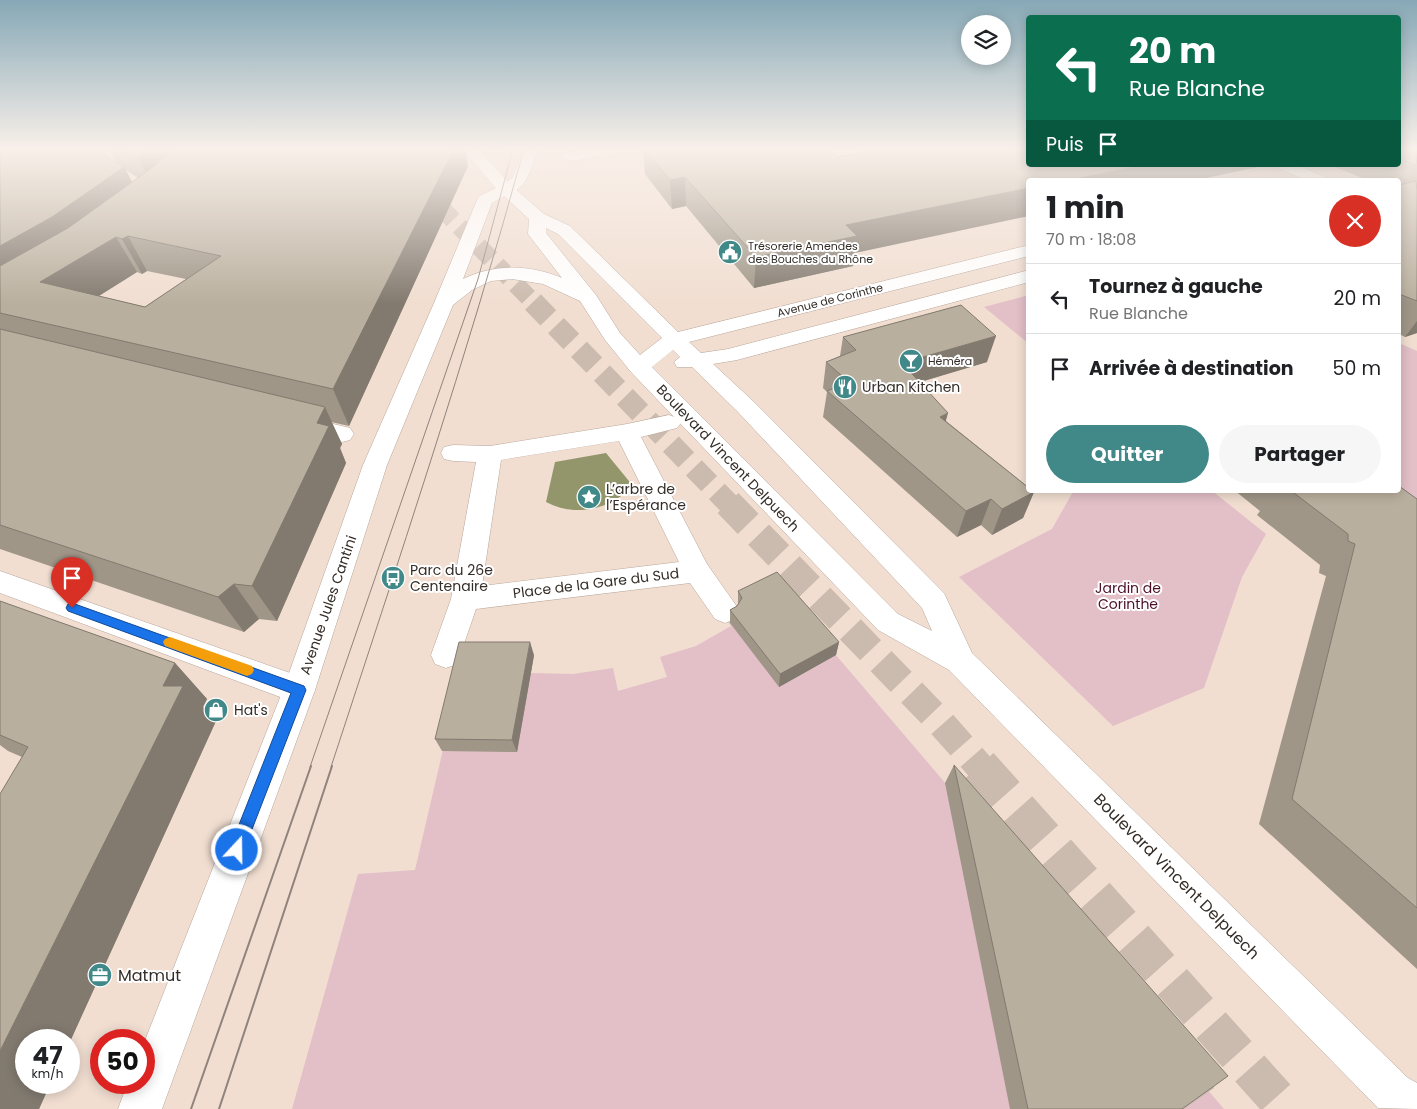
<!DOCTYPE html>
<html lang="fr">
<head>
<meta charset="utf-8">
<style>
  body { margin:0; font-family:Poppins,sans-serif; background:#f6f6f6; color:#202124; height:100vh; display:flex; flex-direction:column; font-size:19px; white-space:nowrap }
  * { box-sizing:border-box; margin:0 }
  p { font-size:16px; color:#757577 }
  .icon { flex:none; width:28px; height:28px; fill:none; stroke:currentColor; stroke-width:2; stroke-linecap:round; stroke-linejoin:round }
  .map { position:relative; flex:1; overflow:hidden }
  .drawer { position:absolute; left:1026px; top:178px; width:375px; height:315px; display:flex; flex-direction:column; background:#fff; border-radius:5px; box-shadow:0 2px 12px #0003 }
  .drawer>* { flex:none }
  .hud { position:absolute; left:1026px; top:15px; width:375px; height:152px; border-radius:5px; box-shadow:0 2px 12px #0003; background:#0b6e4f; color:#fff; overflow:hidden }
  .tools { position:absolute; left:961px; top:15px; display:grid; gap:10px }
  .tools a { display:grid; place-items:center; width:50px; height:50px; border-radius:50%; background:#fff; box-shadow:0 2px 12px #0003; font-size:25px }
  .speed { position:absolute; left:15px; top:1029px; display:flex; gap:10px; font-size:25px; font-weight:700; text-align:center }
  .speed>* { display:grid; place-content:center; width:65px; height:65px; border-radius:50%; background:#fff; box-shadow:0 2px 12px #0003; line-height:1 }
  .speed small { font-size:12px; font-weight:400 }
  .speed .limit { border:8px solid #d22; background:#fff; color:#111 }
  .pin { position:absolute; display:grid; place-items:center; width:42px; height:42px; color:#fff; margin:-51px -21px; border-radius:50% 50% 50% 0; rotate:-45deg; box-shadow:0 0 5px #0007 }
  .pin .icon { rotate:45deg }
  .me { position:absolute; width:55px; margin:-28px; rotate:21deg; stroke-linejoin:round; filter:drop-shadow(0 0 4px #0008) }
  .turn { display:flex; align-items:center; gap:18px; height:105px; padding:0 20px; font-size:22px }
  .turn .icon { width:65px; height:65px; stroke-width:2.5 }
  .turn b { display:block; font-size:35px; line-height:42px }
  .then { display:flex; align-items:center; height:48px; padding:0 20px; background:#0003; gap:10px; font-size:19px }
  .round { display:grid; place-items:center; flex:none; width:52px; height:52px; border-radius:26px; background:#f6f6f6 }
  .summary { display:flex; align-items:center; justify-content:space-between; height:85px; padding:0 20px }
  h1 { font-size:30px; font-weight:700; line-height:38px }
  .cta { display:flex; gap:10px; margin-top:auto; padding:10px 20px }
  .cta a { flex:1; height:58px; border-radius:30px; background:#418988; color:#fff; font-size:20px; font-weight:700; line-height:58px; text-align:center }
  .cta a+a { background:#f6f6f6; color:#202124 }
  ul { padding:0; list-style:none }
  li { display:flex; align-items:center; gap:15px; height:70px; padding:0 20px; border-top:1px solid #e0e0e0 }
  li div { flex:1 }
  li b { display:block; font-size:19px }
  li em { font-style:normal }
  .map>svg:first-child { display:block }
  .green { fill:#e3bfc8 }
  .water { fill:#93966a }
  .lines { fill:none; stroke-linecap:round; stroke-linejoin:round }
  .highway-tunnel-far3 { stroke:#cbbbaf; stroke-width:18; stroke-dasharray:18 9; stroke-linecap:butt }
  .highway-tunnel-far2 { stroke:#cbbbaf; stroke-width:22; stroke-dasharray:22 11; stroke-linecap:butt }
  .highway-tunnel-far1 { stroke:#cbbbaf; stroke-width:29; stroke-dasharray:29 15; stroke-linecap:butt }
  .highway-tunnel { stroke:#cbbbaf; stroke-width:39; stroke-dasharray:39 19; stroke-linecap:butt }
  .minor-casing { stroke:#b8a69a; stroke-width:1 }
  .major-casing { stroke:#b8a69a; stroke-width:1 }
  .minor { fill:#fff; fill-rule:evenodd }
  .major { fill:#fff; fill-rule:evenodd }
  .tram-far1 { stroke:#90837b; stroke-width:1 }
  .tram { stroke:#90837b; stroke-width:2 }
  .wall { fill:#9f9688; fill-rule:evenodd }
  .shaded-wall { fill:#827a6f }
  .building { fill:#b9af9e; stroke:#827a6f; fill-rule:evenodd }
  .route { fill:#1a73e8; stroke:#114b97 }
  .slow { fill:#f59e0b }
  .labels { text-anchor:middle; stroke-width:4; stroke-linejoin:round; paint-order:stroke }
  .far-poi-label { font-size:11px; fill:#342d28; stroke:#fff; text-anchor:start }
  .far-street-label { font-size:11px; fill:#342d28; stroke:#fff }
  .poi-label { font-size:14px; fill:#342d28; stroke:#fff; text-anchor:start }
  .street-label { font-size:14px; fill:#342d28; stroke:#fff }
  .park-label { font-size:14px; fill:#4c1027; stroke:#fff }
  .near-street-label { font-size:16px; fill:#342d28; stroke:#fff }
  .near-poi-label { font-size:16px; fill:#342d28; stroke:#fff; text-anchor:start }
</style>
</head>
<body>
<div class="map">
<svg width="1417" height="1109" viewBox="0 0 1417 1109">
  <rect width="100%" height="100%" fill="#f1ded1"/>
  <g class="green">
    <path d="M1029 295V344L984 307Z"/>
    <path d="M1399 343 1417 351V512L1399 490Z"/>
    <path d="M1074 490H1211L1266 534 1242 577 1204 688 1113 726 959 577 1052 529Z"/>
    <path d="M776 585 1224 1109H292L358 874 415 870 465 655 534 656 531 673 573 674 613 668 618 691 667 677 660 657 696 646 731 626 721 613Z"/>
  </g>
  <path class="water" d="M606 453 633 486C611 509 576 518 546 502L555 462Z"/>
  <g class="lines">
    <path class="highway-tunnel-far3" d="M384 149 534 303"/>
    <path class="highway-tunnel-far2" d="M533 302 729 504"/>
    <path class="highway-tunnel-far1" d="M728 503 942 724 980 767"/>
    <g class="highway-tunnel">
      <path d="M979 766 1286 1109"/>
      <path d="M1176 1067 1205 1109"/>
    </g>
    <g class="minor-casing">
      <g id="minor">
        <path d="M523 149H538C532 166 525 199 500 192L498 189 513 177Z"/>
        <path d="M588 149H622L619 152 614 154 571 161 566 159 563 156 566 153Z"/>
        <path d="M669 415 677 418 681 423 677 428 641 437 707 564 740 611 735 619 725 623 715 619 690 583 476 609 457 664 446 668 435 664 431 655 451 599 476 462 453 461 444 459 441 453 444 447 453 445 490 446 627 424ZM619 441 679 562 482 586 501 460Z"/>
        <path d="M300 416 350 428 354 434 350 440 342 442 292 429 288 424 292 419Z"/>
        <path d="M0 571 310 680 315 690 310 700 299 704 0 593Z"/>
      </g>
    </g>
    <g class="major-casing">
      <g id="major">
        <path d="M462 149H478L512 186 544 214 570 226 678 332 1029 245V256L689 342 701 353 728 349 1029 270V282L737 360 713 364 753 401 944 593 972 653 1408 1078 1417 1083V1109L1378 1108 949 670 878 630 631 372 605 340 580 301 543 284 512 279 491 281 472 290 453 305 387 465 315 690 162 1109H118L128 1082H144V1043L283 690 363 465 434 303 477 200 479 196 496 188ZM504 196 529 219 528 234 562 278C531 265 495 263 463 279L492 203ZM546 228 558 234 662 338 640 355 620 333 596 295 546 233ZM673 350 680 357 674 362 677 367H692L737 411 922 608 932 631 898 614 652 367Z"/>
        <path d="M1276 165H1297L1325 177 1327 180H1305L1278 168Z"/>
      </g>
    </g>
    <use href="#minor" class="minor"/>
    <use href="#major" class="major"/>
    <g class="tram-far1">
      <path d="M310 767 478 279 513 149"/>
      <path d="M331 767C398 562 467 357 524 149"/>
    </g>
    <g class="tram">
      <path d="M191 1109 311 766"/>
      <path d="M219 1109 332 766"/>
    </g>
  </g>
  <g class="wall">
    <path d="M0 149 116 162 109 149H465L468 166 349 426 331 422 342 444 340 448 346 463 277 621 259 619 244 632 0 549ZM126 170 138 178 132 182ZM147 271 186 279 145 307 99 296 137 272 142 274Z"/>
    <path d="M643 149H827L836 157 1029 165H1267L1196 180H1029L855 253 853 266 754 288 686 206 672 209 645 174Z"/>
    <path d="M1399 149H1417V333L1405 337 1399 334V180H1367L1330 165H1399Z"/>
    <path d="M843 337 987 362 920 382 946 421 1034 492 1023 518 992 535 981 525 957 537 823 417 827 392 823 388 826 362 840 356Z"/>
    <path d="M1234 490H1399L1417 499V969L1259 824 1326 576 1319 573 1320 565 1257 515 1260 511Z"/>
    <path d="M738 591 839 642 836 655 779 687 730 623V610L737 606 738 605Z"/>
    <path d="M0 601 175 663 207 699 203 707 216 721 39 1109H0L22 757 8 751 0 745Z"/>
    <path d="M534 655 517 752 442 751 435 739Z"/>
    <path d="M954 765 1182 1109H1010L945 783Z"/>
  </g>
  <g class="shaded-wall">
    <path d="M149 149H206L155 190 138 157Z"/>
    <path d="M454 149H465L468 166 349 426 333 389Z"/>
    <path d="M1145 165H1267L1196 180H1071Z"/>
    <path d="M124 167 142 200 0 296V246Z"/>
    <path d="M685 177 686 206 672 209 670 180Z"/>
    <path d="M1029 188V216L855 253 853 266 754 288 756 257 846 225Z"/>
    <path d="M128 236 147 271 142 274 122 239Z"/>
    <path d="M116 237 137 272 65 317 40 282Z"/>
    <path d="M1417 321V333L1405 337Z"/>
    <path d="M996 336 987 362 897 389 902 363Z"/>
    <path d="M325 407 342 444 340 448 346 463 277 621 252 586 317 423Z"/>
    <path d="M948 413 941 439 940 417Z"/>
    <path d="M1034 492 1023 518 992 535 1002 509Z"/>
    <path d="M991 499 981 525 957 537 966 511Z"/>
    <path d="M234 584 259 619 244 632 218 597Z"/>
    <path d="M530 642 534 655 517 752 512 740Z"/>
    <path d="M839 642 836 655 779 687 780 674Z"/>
    <path d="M175 663 207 699 203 707 216 721 69 1044V1040H26V1082H51L39 1109H0V1051L163 686Z"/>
  </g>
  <g class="building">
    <path d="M0 149H96L124 167 52 217 0 246Z"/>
    <path d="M124 149H149L138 157Z"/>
    <path d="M176 149H454L333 389 0 313V266L68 228 146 172ZM128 236 221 256 145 307 40 282 116 237 122 239Z"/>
    <path d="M645 149H827L836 157 884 149H1029V165H1145L1071 180H1029V188L846 225 857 236 756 257 685 177 670 180Z"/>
    <path d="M1399 149H1417V152H1416L1417 165 1399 158Z"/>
    <path d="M1416 181 1417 191V301L1399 294V185Z"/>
    <path d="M961 305 996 336 902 363 948 413 940 417 1029 488V490H1031L1034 492 1002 509 991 499 966 511 827 391 849 382 826 362 856 350 843 337Z"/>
    <path d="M0 329 325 407 317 423 329 426 252 586 234 584 218 597 0 525Z"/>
    <path d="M1399 486 1417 499V908L1292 799 1355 544 1348 541V534L1290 490H1399Z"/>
    <path d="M777 572 839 642 780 674 730 610 737 606 742 598 738 591Z"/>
    <path d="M0 601 175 663 163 686H183L0 1051V794L28 747 0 735Z"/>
    <path d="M459 642H530L512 740 435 739Z"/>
    <path d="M954 765 1228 1076 1182 1109H1028Z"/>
  </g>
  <linearGradient id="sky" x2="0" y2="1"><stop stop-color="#86a8b6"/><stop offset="0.49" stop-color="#f9f0ea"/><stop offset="1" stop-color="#f9f0ea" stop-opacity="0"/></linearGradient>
  <rect width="1417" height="304" fill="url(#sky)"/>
  <path class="route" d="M72 603 304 686 306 690 242 855 237 858 232 855 229 850 291 693 68 611 66 608 68 604Z"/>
  <path class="slow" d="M170 637 252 666 254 670 252 674 247 676 165 646 163 642 165 639Z"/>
  <defs>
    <g id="civic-disc" transform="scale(1.25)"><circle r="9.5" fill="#418988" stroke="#fff"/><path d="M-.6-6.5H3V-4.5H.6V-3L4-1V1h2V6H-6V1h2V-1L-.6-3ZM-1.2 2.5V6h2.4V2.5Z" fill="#fff"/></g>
    <g id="bar-disc" transform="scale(1.25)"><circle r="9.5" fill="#418988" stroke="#fff"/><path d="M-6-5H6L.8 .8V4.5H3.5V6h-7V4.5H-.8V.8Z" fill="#fff"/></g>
    <g id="restaurant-disc" transform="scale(1.25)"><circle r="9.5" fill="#418988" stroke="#fff"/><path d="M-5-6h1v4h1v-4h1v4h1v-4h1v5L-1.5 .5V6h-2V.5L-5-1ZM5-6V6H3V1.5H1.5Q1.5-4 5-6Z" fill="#fff"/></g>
    <g id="sight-disc" transform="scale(1.25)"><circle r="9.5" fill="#418988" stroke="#fff"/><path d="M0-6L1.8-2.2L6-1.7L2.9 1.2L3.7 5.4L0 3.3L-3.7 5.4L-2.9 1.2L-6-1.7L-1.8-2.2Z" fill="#fff"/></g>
    <g id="bus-disc" transform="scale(1.25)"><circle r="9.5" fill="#418988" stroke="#fff"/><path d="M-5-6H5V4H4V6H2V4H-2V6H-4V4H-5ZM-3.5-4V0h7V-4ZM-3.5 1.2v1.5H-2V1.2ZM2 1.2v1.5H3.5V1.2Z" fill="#fff"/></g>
    <g id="shop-disc" transform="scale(1.25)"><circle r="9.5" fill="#418988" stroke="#fff"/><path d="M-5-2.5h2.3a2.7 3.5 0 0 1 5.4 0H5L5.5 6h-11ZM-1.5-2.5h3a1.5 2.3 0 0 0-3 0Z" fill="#fff"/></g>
    <g id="office-disc" transform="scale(1.25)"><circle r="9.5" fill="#418988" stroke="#fff"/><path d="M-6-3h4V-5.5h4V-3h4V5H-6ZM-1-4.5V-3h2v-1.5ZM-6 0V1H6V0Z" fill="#fff"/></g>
  </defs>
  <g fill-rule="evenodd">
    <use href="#civic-disc" x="730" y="252"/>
    <use href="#bar-disc" x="911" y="361"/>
    <use href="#restaurant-disc" x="845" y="387"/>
    <use href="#sight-disc" x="589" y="497"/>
    <use href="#bus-disc" x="393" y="578"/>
    <use href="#shop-disc" x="216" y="710"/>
    <use href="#office-disc" x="100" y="975"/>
  </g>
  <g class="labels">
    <g class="far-poi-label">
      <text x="748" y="250">Trésorerie Amendes<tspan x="748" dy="13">des Bouches du Rhône</tspan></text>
      <text x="928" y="365">Héméra</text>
    </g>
    <g class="far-street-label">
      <text transform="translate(830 300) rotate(-14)" y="4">Avenue de Corinthe</text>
    </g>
    <g class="poi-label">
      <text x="862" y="392">Urban Kitchen</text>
      <text x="606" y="494">L’arbre de<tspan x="606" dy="16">l’Espérance</tspan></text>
      <text x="410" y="575">Parc du 26e<tspan x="410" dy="16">Centenaire</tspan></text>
      <text x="234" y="715">Hat's</text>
    </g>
    <g class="street-label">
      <text transform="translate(728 458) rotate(46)" y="5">Boulevard Vincent Delpuech</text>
      <text transform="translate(596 583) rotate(-7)" y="5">Place de la Gare du Sud</text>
      <text transform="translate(328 605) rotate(-71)" y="5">Avenue Jules Cantini</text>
    </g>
    <g class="park-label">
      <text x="1128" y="593">Jardin de<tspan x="1128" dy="16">Corinthe</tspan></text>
    </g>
    <g class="near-street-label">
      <text transform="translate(1177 876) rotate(45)" y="6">Boulevard Vincent Delpuech</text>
    </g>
    <g class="near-poi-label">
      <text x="118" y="981">Matmut</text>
    </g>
  </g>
</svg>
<div class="tools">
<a><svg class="icon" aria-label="layers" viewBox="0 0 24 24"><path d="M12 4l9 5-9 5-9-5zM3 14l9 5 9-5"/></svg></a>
</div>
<div class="speed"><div>47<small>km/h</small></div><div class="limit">50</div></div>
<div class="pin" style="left:72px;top:608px;background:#d93025"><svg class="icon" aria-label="arrive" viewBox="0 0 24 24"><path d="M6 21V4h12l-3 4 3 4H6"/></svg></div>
<svg class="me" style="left:237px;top:850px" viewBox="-20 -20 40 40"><circle r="17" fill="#1a73e8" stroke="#fff" stroke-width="3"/><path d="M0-11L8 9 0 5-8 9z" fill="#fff"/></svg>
<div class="hud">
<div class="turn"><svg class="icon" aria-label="left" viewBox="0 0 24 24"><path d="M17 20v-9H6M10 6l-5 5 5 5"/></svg><div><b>20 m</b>Rue Blanche</div></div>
<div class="then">Puis<svg class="icon" aria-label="arrive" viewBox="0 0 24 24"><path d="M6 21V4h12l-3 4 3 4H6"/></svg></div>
</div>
<section class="drawer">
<div class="summary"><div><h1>1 min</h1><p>70 m · 18:08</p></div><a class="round" style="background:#d93025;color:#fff"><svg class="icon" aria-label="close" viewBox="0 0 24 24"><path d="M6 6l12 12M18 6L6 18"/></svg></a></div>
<ul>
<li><svg class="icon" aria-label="left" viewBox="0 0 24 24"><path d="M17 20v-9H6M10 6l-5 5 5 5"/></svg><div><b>Tournez à gauche</b><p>Rue Blanche</p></div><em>20 m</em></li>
<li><svg class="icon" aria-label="arrive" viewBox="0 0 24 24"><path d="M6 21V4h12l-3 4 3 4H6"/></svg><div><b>Arrivée à destination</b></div><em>50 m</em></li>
</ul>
<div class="cta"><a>Quitter</a><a>Partager</a></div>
</section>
</div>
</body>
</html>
